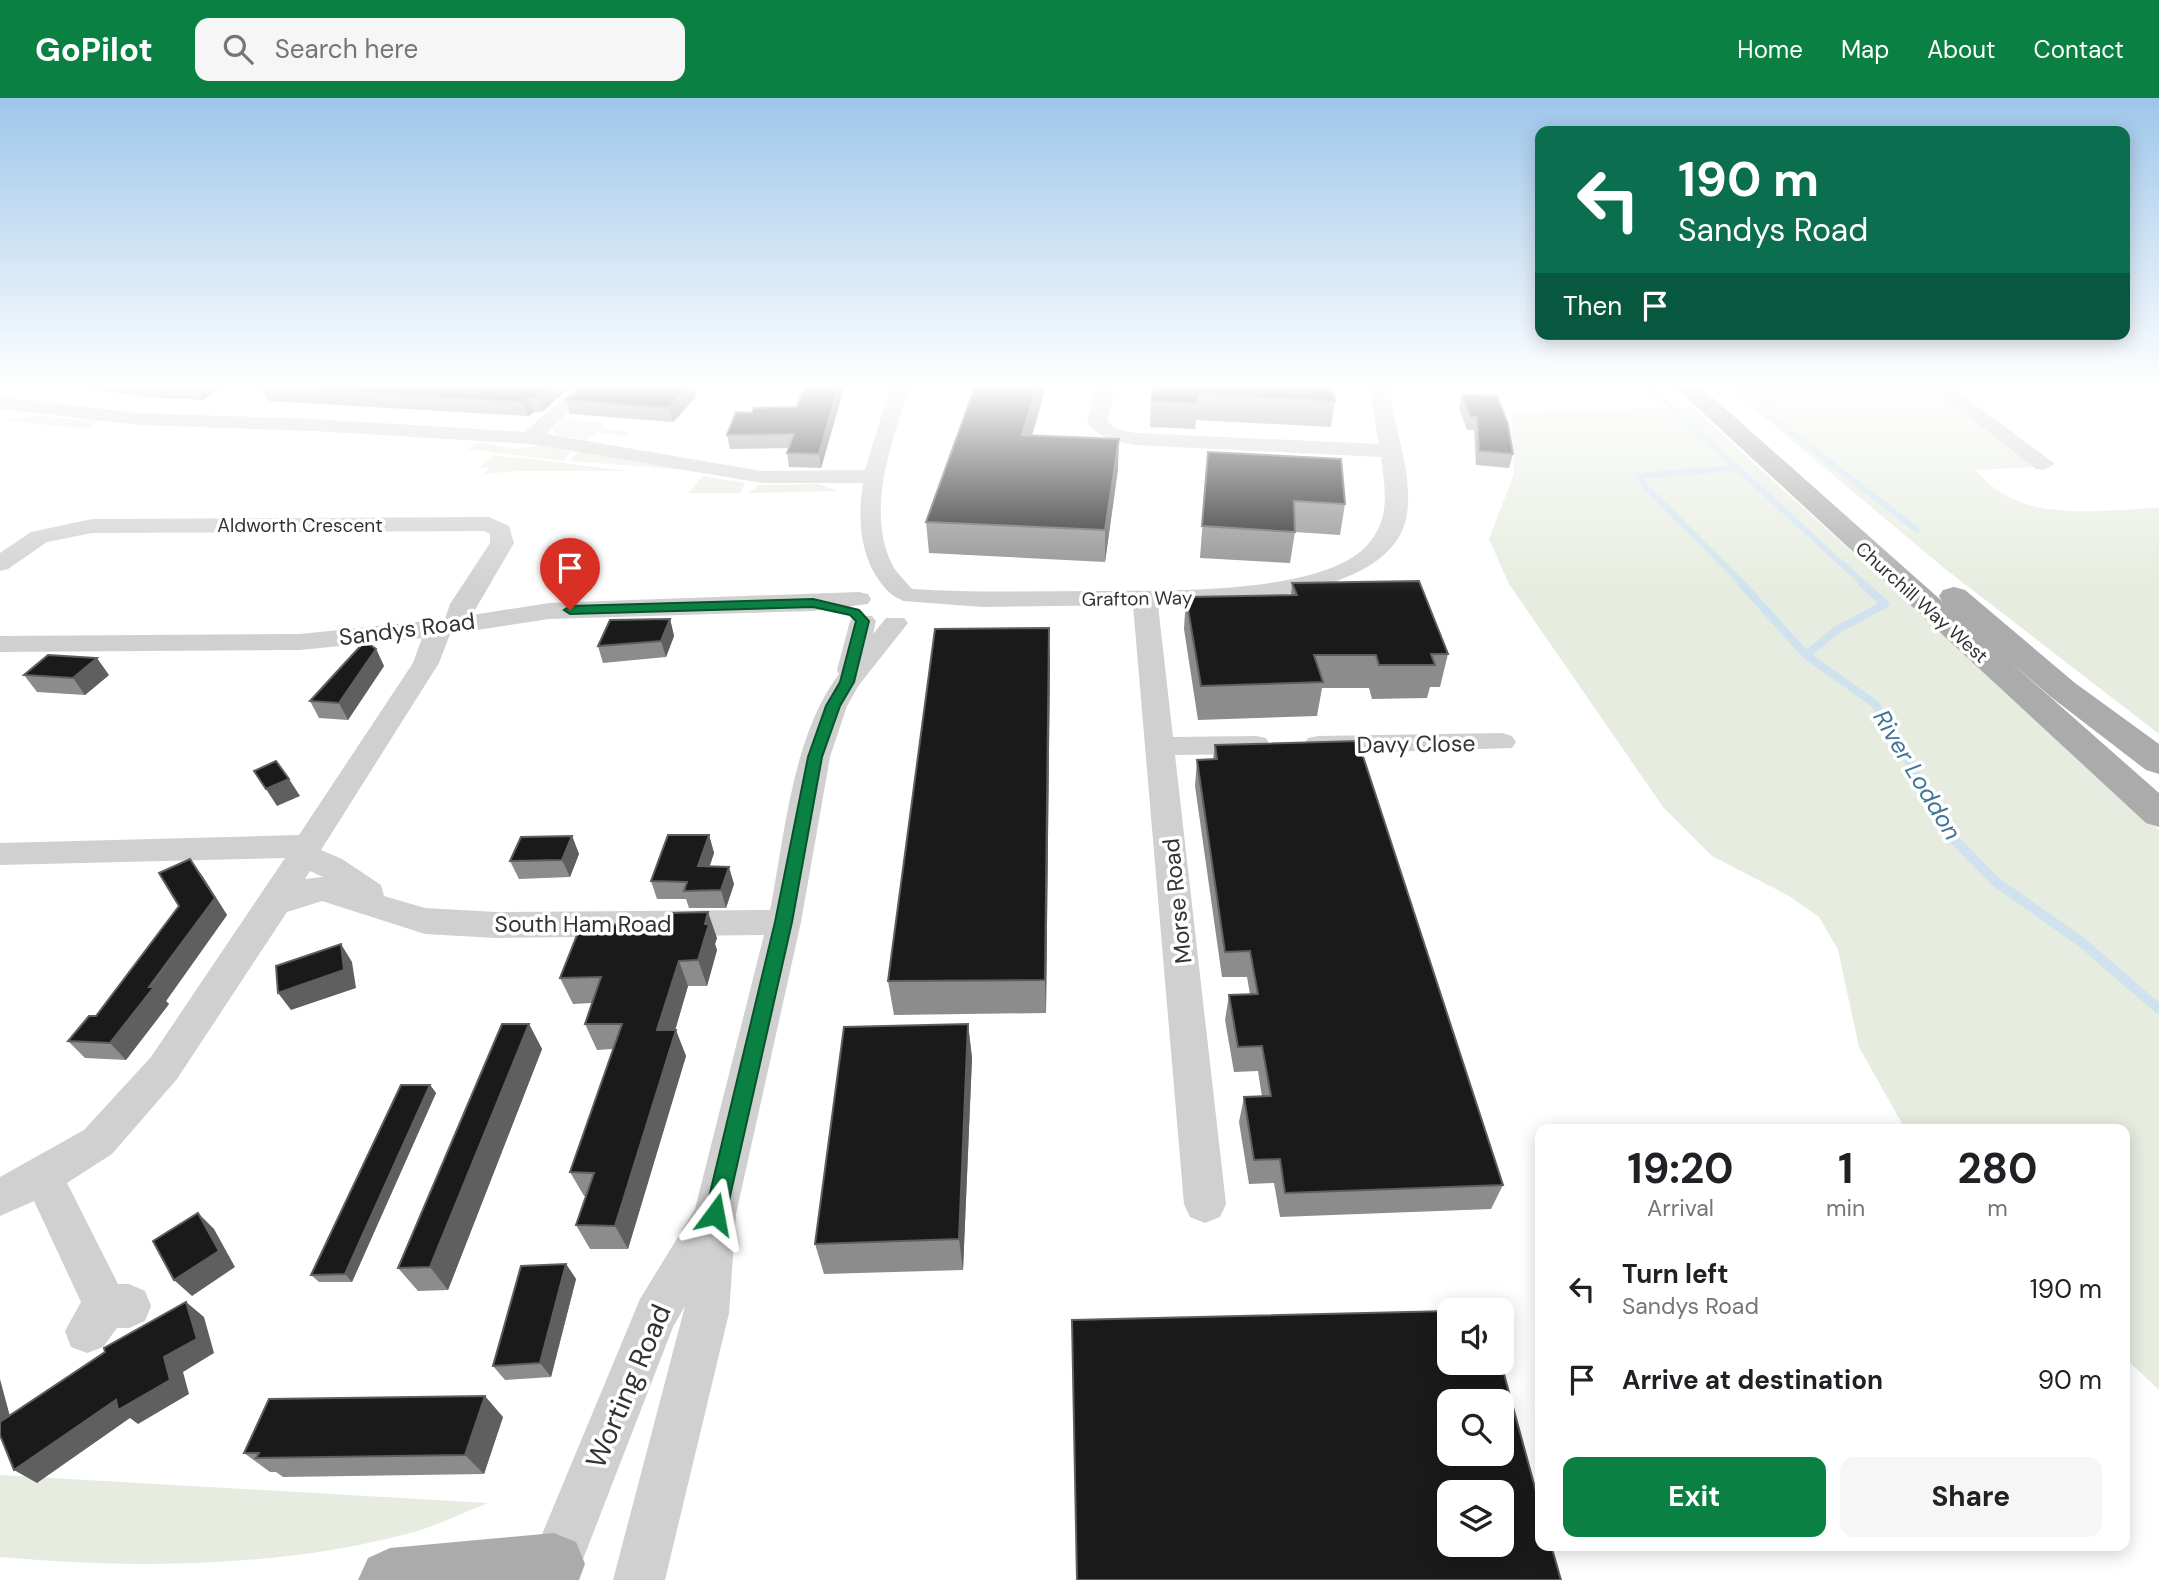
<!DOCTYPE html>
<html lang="en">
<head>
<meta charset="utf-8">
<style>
  body { margin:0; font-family:"DM Sans",sans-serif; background:#f6f6f6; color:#202124; height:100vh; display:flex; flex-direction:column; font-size:26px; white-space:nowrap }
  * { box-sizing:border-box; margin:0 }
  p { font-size:23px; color:#757577 }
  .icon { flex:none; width:38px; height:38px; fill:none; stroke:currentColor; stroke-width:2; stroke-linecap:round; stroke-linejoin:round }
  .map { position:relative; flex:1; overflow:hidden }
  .drawer { position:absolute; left:1535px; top:1026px; width:595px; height:427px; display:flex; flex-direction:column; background:#fff; border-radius:14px; box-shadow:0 4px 18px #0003 }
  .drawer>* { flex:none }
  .top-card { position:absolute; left:1535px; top:28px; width:595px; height:214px; border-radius:14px; box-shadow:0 4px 18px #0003; background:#0b6e4f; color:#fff; overflow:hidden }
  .controls { position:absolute; left:1437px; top:1200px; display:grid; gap:14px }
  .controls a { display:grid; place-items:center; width:77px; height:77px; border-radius:14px; background:#fff; box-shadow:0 4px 18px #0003; font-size:35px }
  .pin { position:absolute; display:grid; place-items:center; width:60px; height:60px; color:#fff; margin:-72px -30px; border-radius:50% 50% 50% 0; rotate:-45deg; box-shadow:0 0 7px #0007 }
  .pin .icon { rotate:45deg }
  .me { position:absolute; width:77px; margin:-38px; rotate:13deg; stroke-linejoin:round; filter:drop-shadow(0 0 5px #0008) }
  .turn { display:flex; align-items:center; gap:24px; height:147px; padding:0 28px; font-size:32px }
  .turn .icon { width:91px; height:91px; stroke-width:2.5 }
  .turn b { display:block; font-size:49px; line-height:60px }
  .then { display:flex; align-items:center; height:66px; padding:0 28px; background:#0003; gap:14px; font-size:26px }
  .eta { display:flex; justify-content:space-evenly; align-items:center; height:119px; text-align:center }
  .eta b { font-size:42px; font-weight:700; line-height:49px }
  .action { display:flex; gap:14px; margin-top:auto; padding:14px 28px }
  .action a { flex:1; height:80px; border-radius:14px; background:#0b8043; color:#fff; font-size:28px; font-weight:700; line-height:80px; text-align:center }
  .action a+a { background:#f6f6f6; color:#202124 }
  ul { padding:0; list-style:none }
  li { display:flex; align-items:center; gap:21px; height:91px; padding:0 28px }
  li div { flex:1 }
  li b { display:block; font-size:26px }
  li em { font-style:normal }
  header { display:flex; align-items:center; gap:42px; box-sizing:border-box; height:98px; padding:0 35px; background:#0b8043; color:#fff }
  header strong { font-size:33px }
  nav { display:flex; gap:38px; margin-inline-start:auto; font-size:24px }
  .search { width:490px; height:63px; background:#f6f6f6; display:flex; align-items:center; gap:18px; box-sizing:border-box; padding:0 24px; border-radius:14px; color:#757577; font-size:26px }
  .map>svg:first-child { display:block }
  .green { fill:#e6ecdf }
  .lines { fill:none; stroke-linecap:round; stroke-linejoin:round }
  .stream-far2 { stroke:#cfe2ee; stroke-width:6 }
  .stream-far1 { stroke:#cfe2ee; stroke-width:8 }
  .stream { stroke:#cfe2ee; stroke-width:10 }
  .minor { fill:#d0d0d0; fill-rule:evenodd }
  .major { fill:#ababab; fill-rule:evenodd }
  .wall { fill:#8c8c8c }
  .shaded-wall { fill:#5f5f5f }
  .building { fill:#1a1a1a; stroke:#5f5f5f; stroke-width:2; fill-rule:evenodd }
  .route { fill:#0b8043; stroke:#07532c; stroke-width:2 }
  .labels { text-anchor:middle; stroke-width:7; stroke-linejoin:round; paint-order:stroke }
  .far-street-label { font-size:19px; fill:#333; stroke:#fff }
  .street-label { font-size:23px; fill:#333; stroke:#fff }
  .water-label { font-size:24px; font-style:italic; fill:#3f7597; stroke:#fff }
  .near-street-label { font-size:28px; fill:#333; stroke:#fff }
</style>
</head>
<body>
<header>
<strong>GoPilot</strong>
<div class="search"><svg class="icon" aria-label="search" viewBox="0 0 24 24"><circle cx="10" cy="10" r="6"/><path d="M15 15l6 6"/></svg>Search here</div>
<nav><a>Home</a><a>Map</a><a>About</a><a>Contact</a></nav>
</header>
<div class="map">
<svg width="2159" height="1482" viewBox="0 0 2159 1482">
  <rect width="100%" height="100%" fill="#fff"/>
  <g class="green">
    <path d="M1728 289H1929L2034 369 1976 372C2019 427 2097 412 2159 410V636L1944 470Z"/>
    <path d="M1692 309 2159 732V1292L2125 1260 2124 1031H1905L1859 949 1838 852 1819 819 1789 798 1712 758 1663 709 1509 486 1489 441 1514 376 1511 314Z"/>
    <path d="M36 318 98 323 86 331 6 323Z"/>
    <path d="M564 321 603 325V331L630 334 626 338 596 334 588 342 554 337V331Z"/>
    <path d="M480 344 514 351 546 347 571 354 563 363 467 351Z"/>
    <path d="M578 354 687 372 569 363Z"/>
    <path d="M493 357 630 373H516L484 376 489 370 480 369Z"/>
    <path d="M703 378 745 385 741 395H688Z"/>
    <path d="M818 386 837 393 749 395 758 387Z"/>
    <path d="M0 1377 488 1405C464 1414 439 1427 414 1434 284 1470 134 1471 0 1459Z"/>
  </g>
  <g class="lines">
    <g class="stream-far2">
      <path d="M1649 289 1865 487"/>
      <path d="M1777 289 1780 292 1761 311 1917 432"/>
      <path d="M1735 370 1639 378 1647 390 1744 487"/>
    </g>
    <g class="stream-far1">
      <path d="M1742 486 1806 557 1875 606 1953 741"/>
      <path d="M1806 557 1835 533 1885 506 1863 486"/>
    </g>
    <path class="stream" d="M1952 739 1996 784 2080 843 2159 911"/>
    <g class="minor">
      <path d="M574 289H595L546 336 762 373 865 372 890 289H910C892 342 864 416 894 470 899 477 906 484 912 491 974 495 1035 493 1098 493 1162 492 1326 498 1369 445 1391 419 1385 390 1381 359L1135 347C1115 343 1100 341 1087 324L1096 289H1116L1107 323 1117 331 1135 335 1379 346 1369 289H1389C1394 330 1415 379 1406 421 1389 500 1222 507 1158 507L1173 639 1256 638 1266 640 1270 647 1266 654 1256 656 1175 657 1226 1106 1220 1119 1205 1125 1190 1119 1184 1106 1133 507 982 509 903 503C899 500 894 499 890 495 860 466 857 424 863 385H762L530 346 315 333 140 327 0 311V299L140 315 315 321 525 334Z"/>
      <path d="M1930 289H1952L2055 366 2044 372 2036 371Z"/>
      <path d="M489 419 509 428 514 445 472 517 549 505 859 494 868 496 871 501 868 506 813 513 549 521 450 536 439 565 321 752 342 761 381 787 384 798 425 810 496 814 770 812C785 737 792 638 839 576L837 572 850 523 854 518H872L876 523 873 536 886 520H904L908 525 859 587 847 608 830 659 801 824 736 1116 729 1215 665 1482H613L685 1208 673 1229 575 1482H523L640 1201 695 1111 764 837 496 840 425 836 322 803 287 814 177 981 112 1056 67 1085 118 1186H129L145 1193 151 1208 145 1223 129 1230H117L103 1249 87 1255 71 1249 65 1233 81 1204 34 1103 0 1118V1079L84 1032 151 959 285 760 0 767V745L299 737 413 565 422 540 300 552 0 554V538L300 536 445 521 450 506 490 445V436L484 433 92 435 47 444 8 471 0 473V455L31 434 92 421ZM310 773 323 779 305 781Z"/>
      <path d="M1502 635 1512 638 1516 644 1512 650 1318 656 1308 654 1304 647 1308 640 1318 638Z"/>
    </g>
    <g class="major">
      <path d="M1675 289H1701L1942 503 1939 498 1943 492 1954 489 1965 492 2075 585 2159 646V676L2146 672 2051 599 2007 561 2159 695V729L2146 725Z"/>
      <path d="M554 1435 576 1444 585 1466 579 1482H358L368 1460 390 1450Z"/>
    </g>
  </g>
  <g class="wall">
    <path d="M78 289H223L203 302 144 299Z"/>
    <path d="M261 289H570L542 314H534L528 318 268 303Z"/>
    <path d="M804 289H849L844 290 821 370 789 369 787 355 788 350 730 351 727 337 752 315 797 309Z"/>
    <path d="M975 289H1046L1032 338 1118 371 1105 464 929 455 926 424Z"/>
    <path d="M1153 289 1335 303 1331 329 1196 322 1195 331 1150 329 1151 303Z"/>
    <path d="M1462 297 1513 356 1509 370 1476 367 1474 332H1467L1459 310Z"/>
    <path d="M697 298 673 324 570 316 566 302Z"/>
    <path d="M1208 354 1345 406 1340 437 1295 434 1290 465 1200 460Z"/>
    <path d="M1292 485 1448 556 1440 589H1430L1427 600 1372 601 1369 590H1322L1317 618 1198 622 1184 531 1186 499 1291 497Z"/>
    <path d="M670 521 674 538 666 559 603 565 598 548Z"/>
    <path d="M376 551 384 568 348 622 319 620 310 603Z"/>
    <path d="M1050 563 1046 915 894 917 888 883Z"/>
    <path d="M24 577H109L85 597 37 594Z"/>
    <path d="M1215 647 1503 1087 1491 1111 1280 1119 1274 1085 1249 1086 1239 1024 1244 999H1262L1258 973 1234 974 1225 922 1229 897 1250 896 1247 879H1222L1195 688 1197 662 1213 661Z"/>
    <path d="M709 737 714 755 709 769 734 786 726 810H689L686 801H657L651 783Z"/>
    <path d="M572 738 579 756 570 779 519 781 510 763Z"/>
    <path d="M190 761 203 779 227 817 166 903 169 906 126 962 85 960 68 943 96 918 179 808Z"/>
    <path d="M717 840 715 846 717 852 707 888H688L675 932 686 958 628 1151H590L576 1127 586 1098H584L570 1074 613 951 597 952 585 926 592 905 573 906 560 880Z"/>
    <path d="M529 926 542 951 448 1192 418 1193 398 1170Z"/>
    <path d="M968 926 972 960 963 1172 824 1176 815 1146Z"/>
    <path d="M430 987 436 995 352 1184H319L311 1177Z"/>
    <path d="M566 1166 576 1181 551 1279 505 1282 493 1268Z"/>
    <path d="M503 1319 484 1376 283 1379 276 1374H270L244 1355Z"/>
  </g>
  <g class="shaded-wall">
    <path d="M196 289H223L203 302Z"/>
    <path d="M551 289H570L542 314 538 300Z"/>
    <path d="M689 289H694L697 298 673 324 669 310Z"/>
    <path d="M838 289H844V290L821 370 819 356Z"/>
    <path d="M1037 289H1046L1023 367 1022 337Z"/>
    <path d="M529 300 534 314 528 318 523 304Z"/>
    <path d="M1119 341 1118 371 1105 464V432Z"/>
    <path d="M670 521 674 538 666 559 661 543Z"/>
    <path d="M1049 530 1050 563 1046 915 1045 882Z"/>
    <path d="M376 551 384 568 348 622 339 605Z"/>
    <path d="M97 560 109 577 85 597 73 580Z"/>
    <path d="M289 681 300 698 277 708 266 691Z"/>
    <path d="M709 737 714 755 704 786 698 768Z"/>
    <path d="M572 738 579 756 570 779 562 762Z"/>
    <path d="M190 761 203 779 227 817 166 903 169 906 126 962 110 945 215 800Z"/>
    <path d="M729 769 734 786 726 810 721 792Z"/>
    <path d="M708 814 717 840 715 846 717 852 707 888 698 862 705 826Z"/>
    <path d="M341 846 352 864 356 890 291 912 278 895Z"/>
    <path d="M679 863 688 888 668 957 657 932Z"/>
    <path d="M529 926 542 951 448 1192 430 1169Z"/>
    <path d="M968 926 972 960 963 1172 959 1141Z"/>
    <path d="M676 932 686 958 628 1151 615 1128Z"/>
    <path d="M430 987 436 995 352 1184 345 1176Z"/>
    <path d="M198 1115 214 1131 235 1169 192 1198 174 1182Z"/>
    <path d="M566 1166 576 1181 551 1279 540 1265Z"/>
    <path d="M186 1204 204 1219 214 1255 183 1274 189 1296 138 1326 130 1320 37 1385 14 1372 164 1259Z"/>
    <path d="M0 1281 12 1326 0 1333Z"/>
    <path d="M485 1298 503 1319 484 1376 465 1357Z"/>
  </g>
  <g class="building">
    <path d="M266 289H551L538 300H529L523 304Z"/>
    <path d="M580 289H689L669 310 566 302Z"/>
    <path d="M804 289H838L819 356 787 355 794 336 727 337 736 314 752 315 754 310 797 309Z"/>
    <path d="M975 289H1037L1022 337 1119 341 1105 432 926 424Z"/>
    <path d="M1153 289H1333L1335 303 1198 296 1197 305 1151 303Z"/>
    <path d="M1462 297 1497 298 1508 326 1513 356 1479 353 1477 319H1470Z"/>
    <path d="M1208 354 1341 361 1345 406 1294 403 1295 434 1202 428Z"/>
    <path d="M1419 483 1448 556H1431L1435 567H1379L1376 557H1314L1323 584 1201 588 1186 499 1297 497 1292 485Z"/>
    <path d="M670 521 661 543 598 548 610 522Z"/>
    <path d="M1049 530 1045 882 888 883 935 531Z"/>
    <path d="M365 543 376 551 339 605 310 603Z"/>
    <path d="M48 557 97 560 73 580 24 577Z"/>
    <path d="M1358 643 1503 1087 1285 1095 1280 1061 1254 1062 1244 999 1271 998 1262 948 1238 949 1229 897 1258 896 1250 853 1225 854 1197 662 1217 661 1215 647Z"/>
    <path d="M276 663 289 681 266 691 254 673Z"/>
    <path d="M668 737H709L698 768 729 769 721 792 684 793 687 784 651 783Z"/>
    <path d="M572 738 562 762 510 763 521 739Z"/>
    <path d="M190 761 215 800 149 889H154L110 945 68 943 89 918H96L179 808 159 775Z"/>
    <path d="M708 814 705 826H709L698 862 679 863 657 932H676L615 1128 576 1127 594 1075 570 1074 622 926H585L601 879 560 880 581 827 666 826 670 815Z"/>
    <path d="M341 846 344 872 278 895 276 868Z"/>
    <path d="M502 926H529L430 1169 398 1170Z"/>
    <path d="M968 926 959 1141 815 1146 844 929Z"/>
    <path d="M401 987H430L345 1176 311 1177Z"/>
    <path d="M198 1115 219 1153 174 1182 153 1143Z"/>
    <path d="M566 1166 540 1265 493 1268 521 1168Z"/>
    <path d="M186 1204 197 1241 164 1259 170 1282 118 1312 116 1302 14 1372 0 1337V1324L105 1254 104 1250Z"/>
    <path d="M1449 1213V1265H1501L1540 1408V1447H1551L1561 1482H1077L1072 1222ZM1449 1304H1502V1356H1449ZM1449 1395H1502V1447H1449Z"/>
    <path d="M485 1298 465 1357 256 1360 259 1355H244L269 1301Z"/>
  </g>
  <linearGradient id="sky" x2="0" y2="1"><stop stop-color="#9ec6ea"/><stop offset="0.58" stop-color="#fff"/><stop offset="1" stop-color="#fff" stop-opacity="0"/></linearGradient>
  <rect width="2159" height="496" fill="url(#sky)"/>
  <path class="route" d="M813 501 859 512 869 523 854 584 840 608 822 659 792 824 726 1116 723 1123 715 1126 708 1123 705 1116 775 824 808 659 826 608 840 584 856 523 850 517 813 509 570 516 564 512 570 508Z"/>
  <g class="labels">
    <g class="far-street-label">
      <text x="300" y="434">Aldworth Crescent</text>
      <text transform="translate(1137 500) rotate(-1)" y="7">Grafton Way</text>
      <text transform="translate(1922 504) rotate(42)" y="7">Churchill Way West</text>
    </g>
    <g class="street-label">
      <text transform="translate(407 531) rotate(-7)" y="8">Sandys Road</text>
      <text transform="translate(1416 646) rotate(-1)" y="8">Davy Close</text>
      <text transform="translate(1177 803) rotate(-96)" y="8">Morse Road</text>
      <text x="583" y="834">South Ham Road</text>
    </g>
    <g class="water-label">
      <text transform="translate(1917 677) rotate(59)" y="8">River Loddon</text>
    </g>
    <g class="near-street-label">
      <text transform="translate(628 1288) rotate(-67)" y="10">Worting Road</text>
    </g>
  </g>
</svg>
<div class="controls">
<a><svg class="icon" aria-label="sound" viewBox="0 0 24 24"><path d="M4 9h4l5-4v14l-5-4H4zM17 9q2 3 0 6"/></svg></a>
<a><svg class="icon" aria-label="search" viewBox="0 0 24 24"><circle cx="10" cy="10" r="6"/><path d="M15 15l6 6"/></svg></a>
<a><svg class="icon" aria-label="layers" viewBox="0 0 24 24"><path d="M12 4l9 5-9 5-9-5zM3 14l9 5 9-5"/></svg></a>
</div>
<div class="pin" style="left:570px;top:512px;background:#d93025"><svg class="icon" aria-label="arrive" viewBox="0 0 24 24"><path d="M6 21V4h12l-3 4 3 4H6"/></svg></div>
<svg class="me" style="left:715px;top:1116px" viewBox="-20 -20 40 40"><path d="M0-17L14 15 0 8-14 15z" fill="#0b8043" stroke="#fff" stroke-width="4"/></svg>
<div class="top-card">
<div class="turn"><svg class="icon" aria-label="left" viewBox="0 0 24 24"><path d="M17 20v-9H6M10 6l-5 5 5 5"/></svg><div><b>190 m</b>Sandys Road</div></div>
<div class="then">Then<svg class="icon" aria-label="arrive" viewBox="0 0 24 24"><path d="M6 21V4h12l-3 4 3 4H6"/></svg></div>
</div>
<section class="drawer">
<div class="eta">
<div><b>19:20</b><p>Arrival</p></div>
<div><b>1</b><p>min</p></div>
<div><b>280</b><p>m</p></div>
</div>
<ul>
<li><svg class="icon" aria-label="left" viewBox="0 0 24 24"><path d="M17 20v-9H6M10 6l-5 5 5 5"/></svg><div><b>Turn left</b><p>Sandys Road</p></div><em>190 m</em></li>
<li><svg class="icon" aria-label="arrive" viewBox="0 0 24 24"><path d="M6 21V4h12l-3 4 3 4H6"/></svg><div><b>Arrive at destination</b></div><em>90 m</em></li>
</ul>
<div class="action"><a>Exit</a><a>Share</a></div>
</section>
</div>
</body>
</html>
